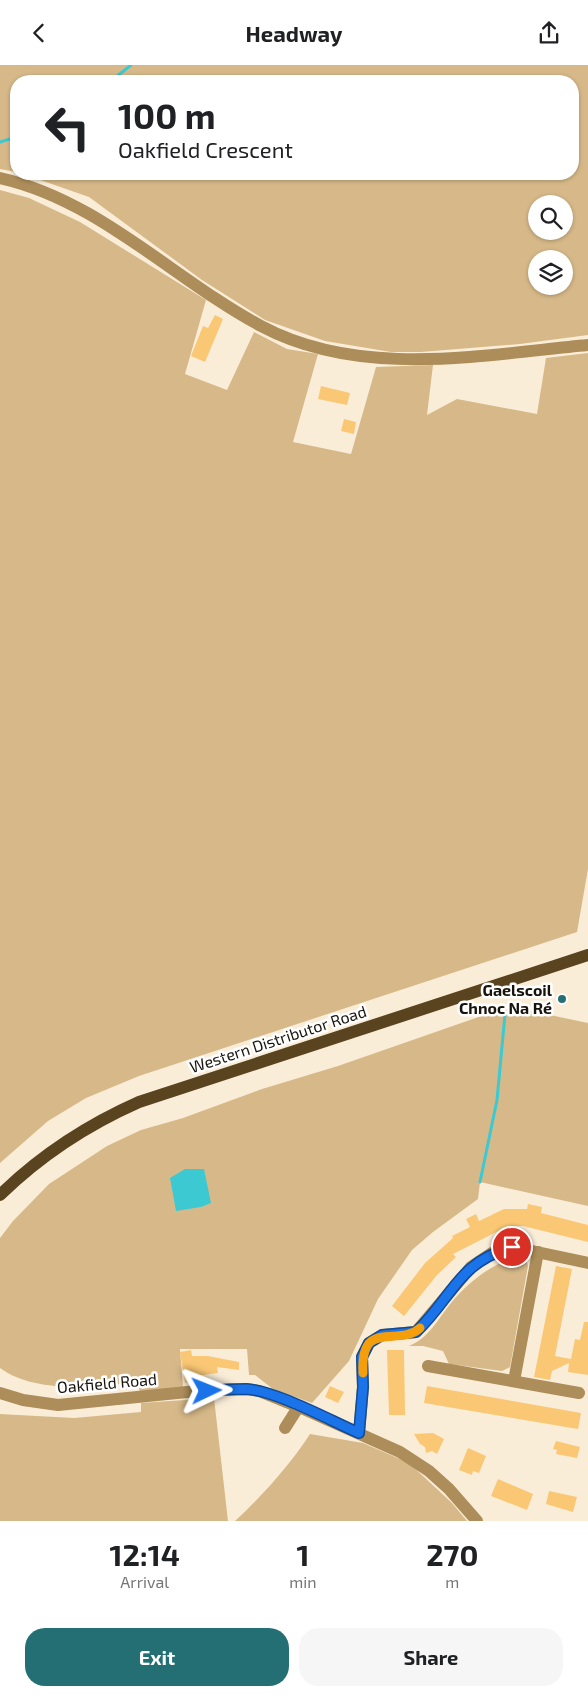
<!DOCTYPE html>
<html lang="en">
<head>
<meta charset="utf-8">
<style>
  body { margin:0; font-family:"Exo 2",sans-serif; background:#f6f6f6; color:#202124; height:100vh; display:flex; flex-direction:column; font-size:19px; white-space:nowrap }
  * { box-sizing:border-box; margin:0 }
  p { font-size:16px; color:#757577 }
  .icon { flex:none; width:28px; height:28px; fill:none; stroke:currentColor; stroke-width:2; stroke-linecap:round; stroke-linejoin:round }
  .map { position:relative; height:1456px; overflow:hidden }
  .details { display:flex; flex-direction:column; background:#fff; flex:1 }
  .details>* { flex:none }
  .top-card { position:absolute; left:10px; top:10px; width:569px; height:105px; border-radius:20px; box-shadow:0 1px 4px #0004; background:#fff; color:#202124; overflow:hidden }
  .buttons { position:absolute; left:528px; top:130px; display:grid; gap:10px }
  .buttons a { display:grid; place-items:center; width:45px; height:45px; border-radius:50%; background:#fff; box-shadow:0 1px 4px #0004; font-size:25px }
  .pin { position:absolute; display:grid; place-items:center; width:42px; height:42px; color:#fff; margin:-21px; border:2px solid #fff; border-radius:50%; box-shadow:0 1px 5px #0007 }
  .me { position:absolute; width:55px; margin:-28px; rotate:88deg; stroke-linejoin:round; filter:drop-shadow(0 0 4px #0008) }
  .turn { display:flex; align-items:center; gap:18px; height:105px; padding:0 25px; font-size:22px }
  .turn .icon { width:65px; height:65px; stroke-width:2.5 }
  .turn b { display:block; font-size:35px; line-height:42px }
  .eta { display:flex; justify-content:space-evenly; align-items:center; height:85px; text-align:center }
  .eta b { font-size:30px; font-weight:700; line-height:35px }
  .action { display:flex; gap:10px; margin-top:auto; padding:10px 25px }
  .action a { flex:1; height:58px; border-radius:20px; background:#246f73; color:#fff; font-size:20px; font-weight:700; line-height:58px; text-align:center }
  .action a+a { background:#f6f6f6; color:#202124 }
  header { display:flex; justify-content:space-between; align-items:center; height:65px; padding:0 25px; background:#fff; font-size:22px; font-weight:700 }
  .map>svg:first-child { display:block }
  .green { fill:#d7b989; fill-rule:evenodd }
  .water { fill:#3cc9d1 }
  .lines { fill:none; stroke-linecap:round; stroke-linejoin:round }
  .stream { stroke:#3cc9d1; stroke-width:3 }
  .building { fill:#fac774 }
  .minor { stroke:#ad8d59; stroke-width:12 }
  .major { stroke:#5a4420; stroke-width:12 }
  .route-casing { stroke:#114b97; stroke-width:12 }
  .route { stroke:#1a73e8; stroke-width:9 }
  .slow { stroke:#f59e0b; stroke-width:9 }
  .poi-dot { fill:#246f73; stroke:#fff; stroke-width:2 }
  .labels { text-anchor:middle; stroke-width:5; stroke-linejoin:round; paint-order:stroke }
  .poi-label { font-size:16px; font-weight:bold; fill:#18140d; stroke:#fff; text-anchor:end }
  .street-label { font-size:16px; fill:#18140d; stroke:#fff }
</style>
</head>
<body>
<header><svg class="icon" aria-label="back" viewBox="0 0 24 24"><path d="M15 5l-7 7 7 7"/></svg>Headway<svg class="icon" aria-label="share" viewBox="0 0 24 24"><path d="M12 15V3M7 8l5-5 5 5M5 13v7h14v-7"/></svg></header>
<div class="map">
<svg width="588" height="1456" viewBox="0 0 588 1456">
  <rect width="100%" height="100%" fill="#faedd8"/>
  <g class="green">
    <path d="M0 0H588V270L520 279 421 287H391L325 276 265 255 202 215 89 132 23 109H572V16H16V107L0 104ZM536 139H564V166H536ZM536 194H564V221H536Z"/>
    <path d="M0 125 29 133 80 157 206 235 185 309 227 325 254 267 287 284 318 289 293 377 351 389 376 302 433 300 427 350 457 334 537 349 546 293 588 288V804L577 867 139 1011 86 1033 48 1056 0 1098Z"/>
    <path d="M512 942 588 958V1141L480 1117 478 1134 433 1167 412 1185 378 1234 349 1296 312 1338 273 1324 255 1310H249L247 1284H180L183 1322 140 1327 137 1317C96 1322 35 1329 0 1303V1173L13 1156 49 1119 107 1081 141 1065 183 1053 262 1024 338 1001 490 948 505 949 506 945Z"/>
    <path d="M516 1191 526 1194 528 1201 510 1302 502 1306 449 1299 443 1286 423 1281H409C429 1273 438 1254 451 1238 469 1216 490 1201 516 1191Z"/>
    <path d="M214 1333 228 1456H0V1349L74 1353 141 1347V1338Z"/>
    <path d="M310 1369 363 1378 409 1398 452 1438 467 1456H235C263 1430 289 1401 310 1369Z"/>
  </g>
  <path class="water" d="M185 1104H204L211 1138 201 1142 176 1146 170 1113Z"/>
  <g class="lines">
    <g class="stream">
      <path d="M111 16 131 0"/>
      <path d="M0 77 16 72"/>
      <path d="M480 1117 497 1035 505 949"/>
    </g>
  </g>
  <g class="building">
    <path d="M215 250 223 254 205 297 191 291 203 261 208 263Z"/>
    <path d="M321 321 350 328 347 340 318 334Z"/>
    <path d="M344 354 356 357 354 369 341 366Z"/>
    <path d="M528 1139 542 1142 541 1148 588 1160V1177L523 1161H508L453 1189 456 1192 437 1210 404 1251 392 1241 425 1198 453 1173 452 1171 470 1162 466 1154 476 1149 479 1156 504 1144H527Z"/>
    <path d="M556 1201 572 1204 555 1291 571 1294 575 1274 580 1275 584 1257H588V1310L568 1307 569 1298 552 1306 550 1315 534 1312Z"/>
    <path d="M191 1285 192 1291H208L239 1297V1305L217 1302 218 1308 195 1311 196 1316 185 1318 180 1287Z"/>
    <path d="M387 1285H404L405 1350H389Z"/>
    <path d="M330 1321 344 1327 338 1338 325 1332Z"/>
    <path d="M427 1321 581 1348 578 1364 424 1338Z"/>
    <path d="M433 1368 444 1374 437 1389 432 1386 426 1388 425 1382 420 1379 414 1369Z"/>
    <path d="M556 1376 580 1382 577 1393 556 1389 557 1385 553 1384Z"/>
    <path d="M468 1383 486 1391 479 1408 473 1406 472 1410 459 1405Z"/>
    <path d="M498 1414 533 1429 527 1445 491 1431Z"/>
    <path d="M549 1426 577 1432 573 1447 546 1439Z"/>
  </g>
  <g class="lines">
    <g class="minor">
      <path d="M0 113C99 135 173 214 261 261 360 314 481 290 588 280"/>
      <path d="M428 1301 579 1328"/>
      <path d="M514 1316 538 1187"/>
      <path d="M0 1328 23 1335 58 1340 207 1325 247 1324 259 1326 306 1345 400 1387 429 1406 449 1424 477 1456"/>
      <path d="M285 1363 299 1341"/>
      <path d="M359 1368 363 1322 362 1292 369 1278 382 1270 416 1267 471 1202 492 1188 513 1182 588 1198"/>
    </g>
    <path class="major" d="M0 1130C41 1090 87 1060 139 1037L588 890"/>
  </g>
  <g class="lines">
    <g class="route-casing">
      <path id="route" d="M207 1326C220 1325 233 1324 246 1324 277 1326 329 1355 359 1368L363 1322 362 1292 369 1278 382 1270 416 1267C453 1232 457 1198 512 1182"/>
    </g>
    <use href="#route" class="route"/>
    <path class="slow" d="M363 1308C360 1252 399 1283 420 1263"/>
  </g>
  <circle class="poi-dot" cx="562" cy="934" r="5"/>
  <g class="labels">
    <g class="poi-label">
      <text x="552" y="931">Gaelscoil<tspan x="552" dy="18">Chnoc Na Ré</tspan></text>
    </g>
    <g class="street-label">
      <text transform="translate(278 974) rotate(-18)" y="6">Western Distributor Road</text>
      <text transform="translate(107 1318) rotate(-5)" y="6">Oakfield Road</text>
    </g>
  </g>
</svg>
<div class="buttons">
<a><svg class="icon" aria-label="search" viewBox="0 0 24 24"><circle cx="10" cy="10" r="6"/><path d="M15 15l6 6"/></svg></a>
<a><svg class="icon" aria-label="layers" viewBox="0 0 24 24"><path d="M12 4l9 5-9 5-9-5zM3 14l9 5 9-5"/></svg></a>
</div>
<div class="pin" style="left:512px;top:1182px;background:#d93025"><svg class="icon" aria-label="arrive" viewBox="0 0 24 24"><path d="M6 21V4h12l-3 4 3 4H6"/></svg></div>
<svg class="me" style="left:207px;top:1326px" viewBox="-20 -20 40 40"><path d="M0-17L14 15 0 8-14 15z" fill="#1a73e8" stroke="#fff" stroke-width="4"/></svg>
<div class="top-card">
<div class="turn"><svg class="icon" aria-label="left" viewBox="0 0 24 24"><path d="M17 20v-9H6M10 6l-5 5 5 5"/></svg><div><b>100 m</b>Oakfield Crescent</div></div>
</div>
</div>
<section class="details">
<div class="eta">
<div><b>12:14</b><p>Arrival</p></div>
<div><b>1</b><p>min</p></div>
<div><b>270</b><p>m</p></div>
</div>
<div class="action"><a>Exit</a><a>Share</a></div>
</section>
</body>
</html>
